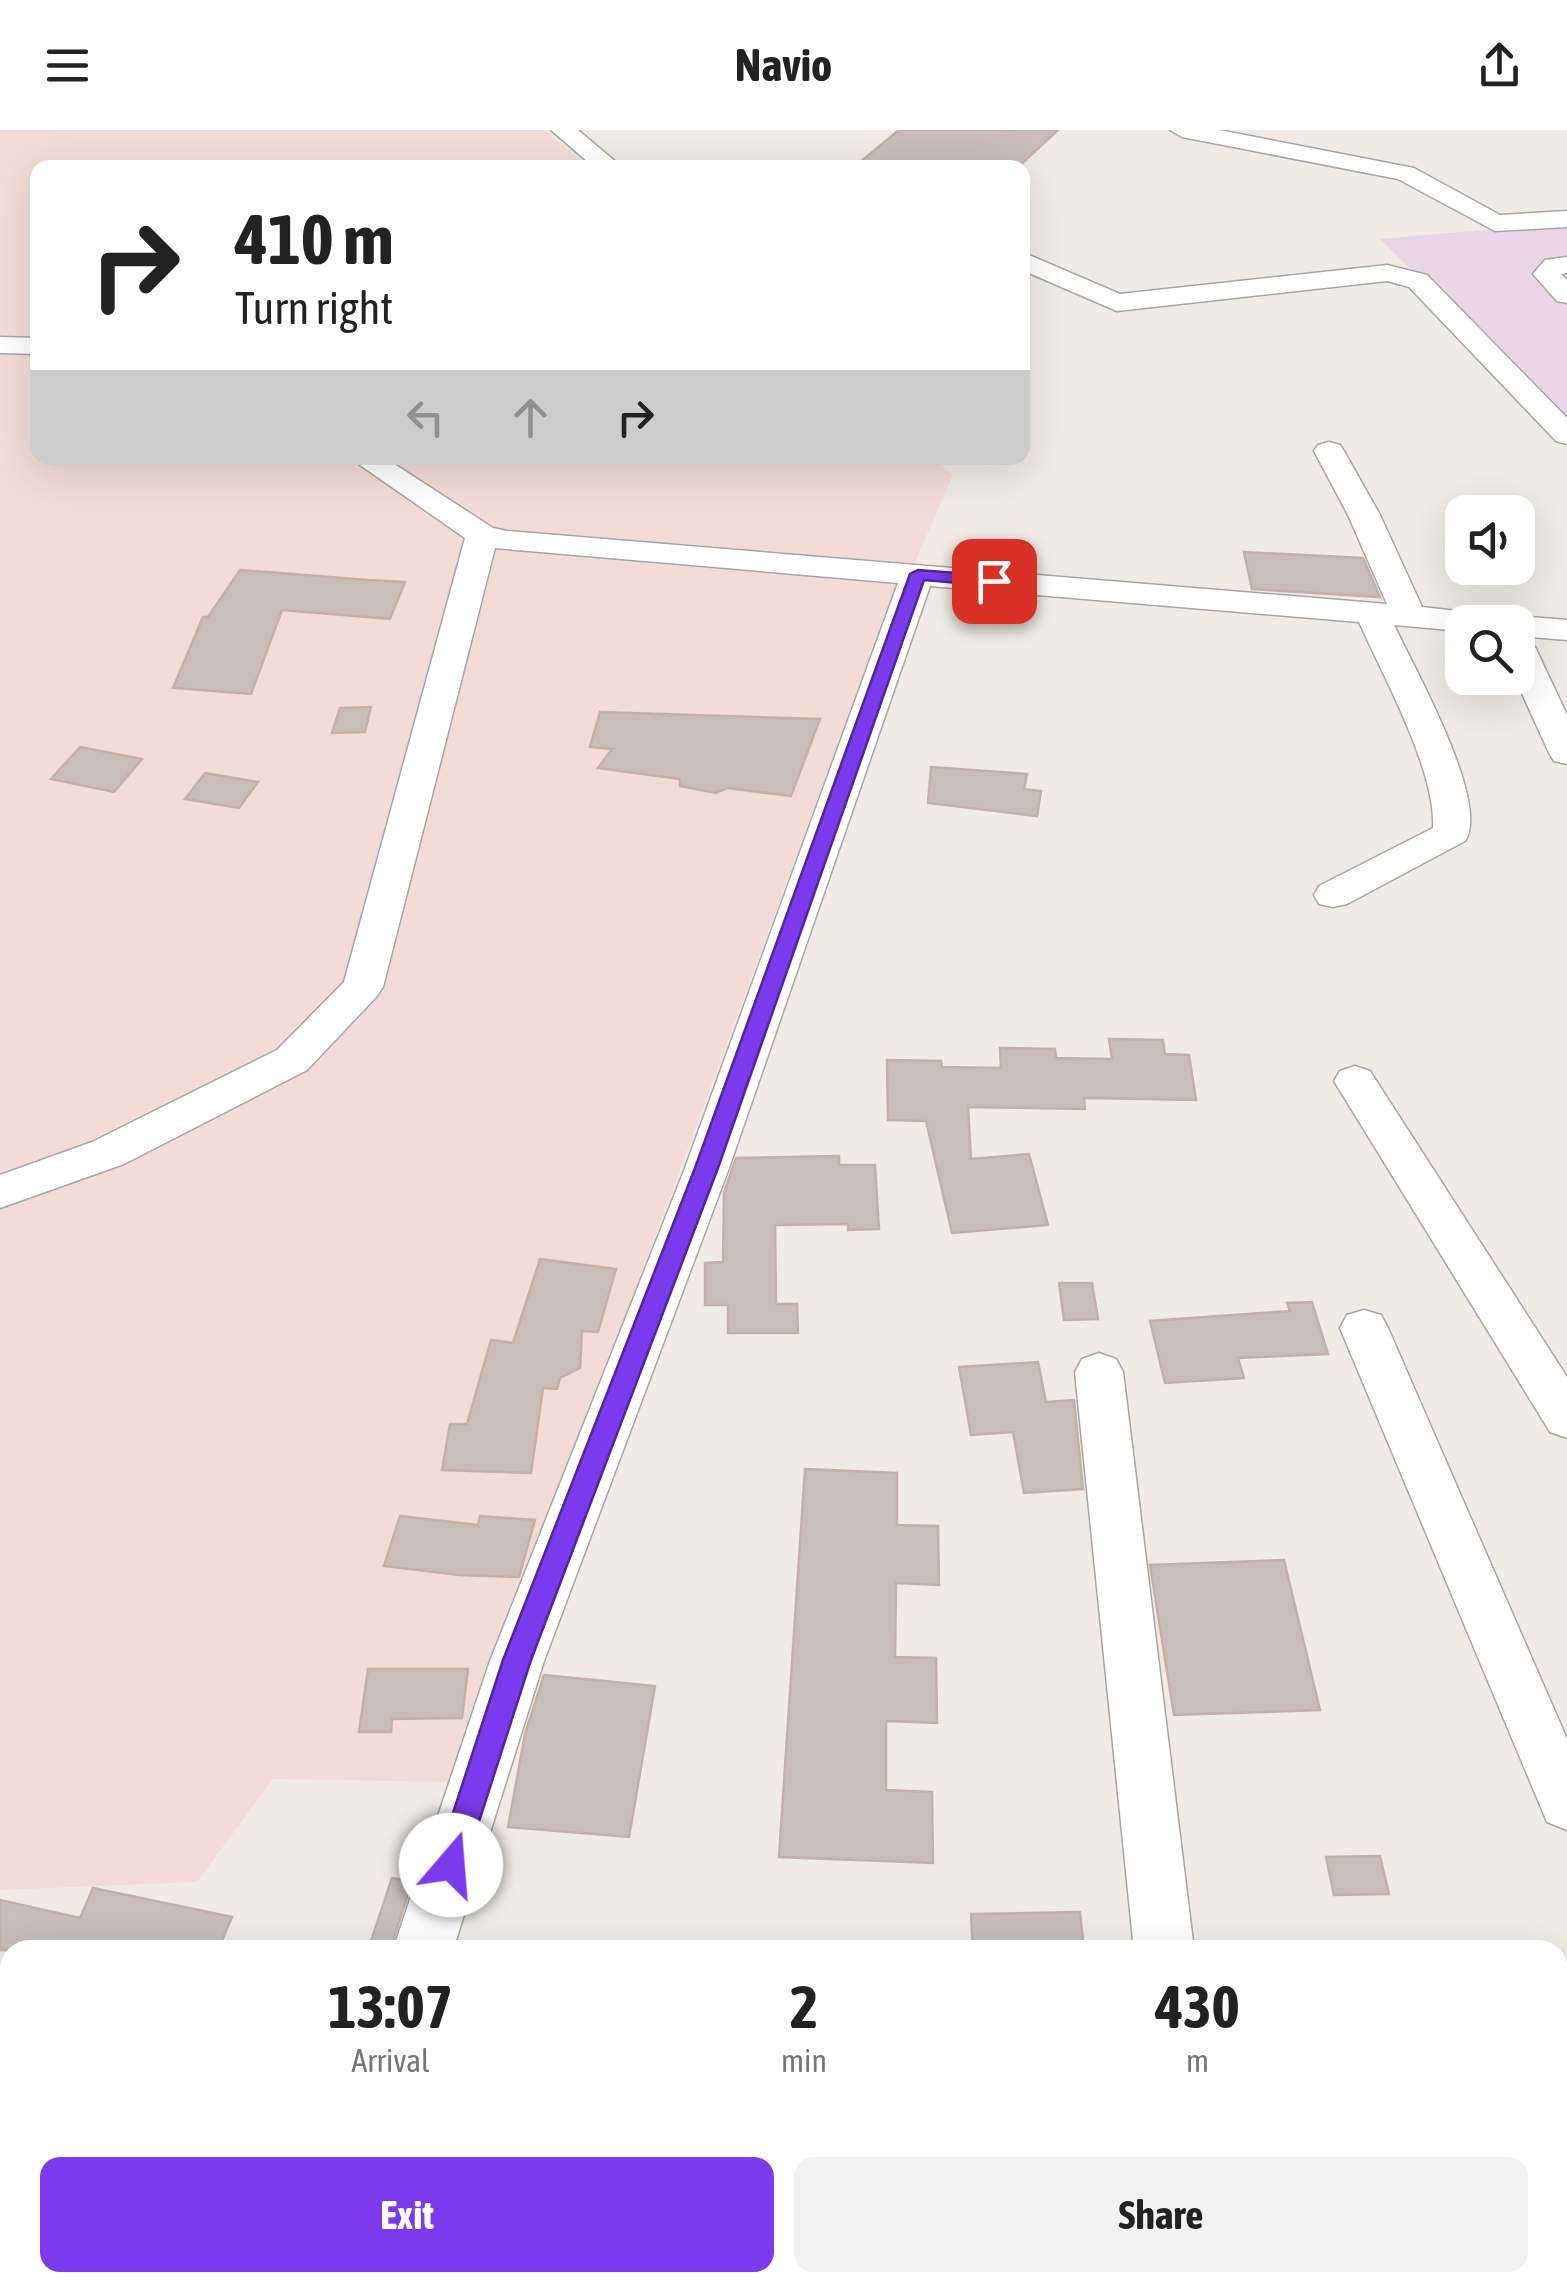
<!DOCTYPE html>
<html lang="en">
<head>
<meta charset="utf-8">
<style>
  body { margin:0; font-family:"Asap Condensed",sans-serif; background:#f2f2f2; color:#222; height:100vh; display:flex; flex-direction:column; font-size:38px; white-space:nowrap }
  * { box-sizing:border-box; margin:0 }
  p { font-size:32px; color:#767676 }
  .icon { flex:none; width:55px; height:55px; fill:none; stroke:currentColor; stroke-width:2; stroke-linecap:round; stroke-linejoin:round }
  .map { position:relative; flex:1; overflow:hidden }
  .sheet { position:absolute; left:0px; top:1810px; width:1568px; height:352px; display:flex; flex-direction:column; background:#fff; border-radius:30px 30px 0 0; box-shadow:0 10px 40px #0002 }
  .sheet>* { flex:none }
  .guide { position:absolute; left:30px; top:30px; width:1000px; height:305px; border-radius:20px; box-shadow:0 10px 40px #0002; background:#fff; color:#222; overflow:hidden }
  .fabs { position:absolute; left:1445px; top:365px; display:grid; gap:20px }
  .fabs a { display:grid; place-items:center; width:90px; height:90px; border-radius:20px; background:#fff; box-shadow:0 10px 40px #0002; font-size:50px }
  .pin { position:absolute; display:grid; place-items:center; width:85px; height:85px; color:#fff; margin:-42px; border-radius:20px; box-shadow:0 5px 15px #0006 }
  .me { position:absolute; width:110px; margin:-55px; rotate:18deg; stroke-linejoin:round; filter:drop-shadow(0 0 8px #0008) }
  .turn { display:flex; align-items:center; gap:35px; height:210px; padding:0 40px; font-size:45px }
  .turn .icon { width:130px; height:130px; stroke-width:2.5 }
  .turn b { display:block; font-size:70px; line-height:85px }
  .lanes { display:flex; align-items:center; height:95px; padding:0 40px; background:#0003; justify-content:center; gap:50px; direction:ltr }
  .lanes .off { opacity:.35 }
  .eta { display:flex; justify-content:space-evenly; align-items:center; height:170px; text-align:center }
  .eta b { font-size:60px; font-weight:700; line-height:70px }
  .cta { display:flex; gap:20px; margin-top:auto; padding:20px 40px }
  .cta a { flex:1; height:115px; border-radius:20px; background:#7c3aed; color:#fff; font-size:40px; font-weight:700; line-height:115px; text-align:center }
  .cta a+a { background:#f2f2f2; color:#222 }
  header { display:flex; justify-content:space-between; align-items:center; height:130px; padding:0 40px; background:#fff; font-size:45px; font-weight:700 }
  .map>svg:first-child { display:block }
  .industrial { fill:#ead5e8 }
  .military { fill:#f4dcd6 }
  .building { fill:#c9bdb7; stroke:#c4b0a5; stroke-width:2.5 }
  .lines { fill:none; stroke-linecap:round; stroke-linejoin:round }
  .minor-casing { stroke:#a6a6a6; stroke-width:3 }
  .minor { fill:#fff; fill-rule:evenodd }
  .route { fill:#7c3aed; stroke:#51269a; stroke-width:2.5 }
</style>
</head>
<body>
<header><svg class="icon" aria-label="menu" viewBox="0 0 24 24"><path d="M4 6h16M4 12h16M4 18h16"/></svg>Navio<svg class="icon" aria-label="share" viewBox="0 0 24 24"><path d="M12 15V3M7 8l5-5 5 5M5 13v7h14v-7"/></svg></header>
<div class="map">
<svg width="1567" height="2161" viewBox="0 0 1567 2161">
  <rect width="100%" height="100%" fill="#f1ebe4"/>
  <path class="industrial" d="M1567 93V293L1380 109Z"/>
  <path class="military" d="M0 0H544L589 37 38 38V328H932L953 345 850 582 453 1652 273 1649 197 1752 0 1760Z"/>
  <g class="building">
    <path d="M899 0H1058L1017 38H853Z"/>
    <path d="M1244 422 1363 428 1380 467 1252 459Z"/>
    <path d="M240 440 368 450 405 452 390 489 282 480 251 564 173 558 203 487H208Z"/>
    <path d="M371 577 365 602 332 603 340 578Z"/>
    <path d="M600 582 820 589 791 666 727 658 716 663 680 656V649L598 638 612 619 590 617Z"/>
    <path d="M80 617 142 629 114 662 51 649Z"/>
    <path d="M931 637 1027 644 1024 659 1041 661 1037 686 928 673Z"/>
    <path d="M205 643 258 652 239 678 185 669Z"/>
    <path d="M1109 909 1163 910 1165 924 1189 925 1196 970 1084 968 1085 979 968 977 971 1029 1029 1024 1048 1095 952 1103 926 991 888 990 887 930 941 931 942 937 1001 938 1000 918 1055 919 1056 928 1112 929Z"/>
    <path d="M839 1026V1035H875L879 1099 848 1100V1094L775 1095 776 1174H797L798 1203H728V1175H705V1133L723 1132 724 1063 736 1028Z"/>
    <path d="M540 1129 616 1139 598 1202 582 1201 580 1238 560 1248 557 1259 543 1258 531 1343 442 1340 450 1294H467L491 1210 513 1213Z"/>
    <path d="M1059 1153H1092L1098 1189 1064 1190Z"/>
    <path d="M1312 1172 1328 1224 1238 1228 1244 1248 1165 1253 1150 1191 1290 1181 1287 1173Z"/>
    <path d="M1038 1232 1046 1272 1074 1270 1083 1359 1024 1363 1013 1302 971 1305 959 1237Z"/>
    <path d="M805 1339 897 1343V1395L938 1396 939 1455 896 1453 895 1527 936 1528 937 1593 886 1591V1660L932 1662 933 1733 779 1727Z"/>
    <path d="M400 1386 478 1395 480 1386 535 1390 519 1447 459 1445 384 1436Z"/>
    <path d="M1284 1430 1320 1580 1174 1585 1150 1435Z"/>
    <path d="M368 1539H468L462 1588 392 1589 391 1602H359Z"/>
    <path d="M544 1545 655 1556 629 1707 508 1697 525 1604Z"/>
    <path d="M1380 1726 1389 1764 1334 1765 1326 1727Z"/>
    <path d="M392 1748 412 1752 390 1820H368Z"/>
    <path d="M93 1758 232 1787 218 1820H0V1770L80 1788Z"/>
    <path d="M1080 1782 1084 1820H973L971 1784Z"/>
  </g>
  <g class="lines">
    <g class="minor-casing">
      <g id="minor">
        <path d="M551 0H578L623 38H595Z"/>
        <path d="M1170 0H1219L1414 38 1500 85 1567 81V97L1495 101 1398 49 1182 7Z"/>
        <path d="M1022 122 1120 164 1387 135 1427 145 1567 288V314L1556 311 1409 157 1387 151 1117 181 1022 140Z"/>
        <path d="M1567 127V143L1561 144 1567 150V173L1557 171 1533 144 1545 130Z"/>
        <path d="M0 207 38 208V224L0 223Z"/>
        <path d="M1329 312 1340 315 1344 321 1380 385 1422 477 1493 485 1498 492H1462V501L1394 495C1413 535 1491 674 1465 711L1347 774 1333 777 1319 774 1314 765 1319 756 1433 698C1436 640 1383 546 1359 492L930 456 729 1038 544 1531 453 1820H393L490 1531 685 1038 898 453 495 418 383 857 377 866 307 940 124 1034 0 1078V1045L92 1012 277 920 344 852 465 408 350 328H385L493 398 507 401 1387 474 1348 385 1314 321 1318 315Z"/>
        <path d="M1518 486 1567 490V510L1518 506V492H1504Z"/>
        <path d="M1518 507 1530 510 1535 517 1567 585V634L1554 631 1549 623 1515 548Z"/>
        <path d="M1355 936 1370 941 1567 1247V1308L1550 1302 1334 951 1340 941Z"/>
        <path d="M1364 1180 1381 1185 1388 1198 1567 1609V1700L1547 1692 1340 1198 1347 1185Z"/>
        <path d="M1099 1223 1116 1229 1123 1242 1194 1820H1134L1075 1242 1082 1229Z"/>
        <path d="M1567 1970V2034L1558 2035V1972Z"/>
        <path d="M0 2096H10V2152H32L12 2161H0Z"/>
        <path d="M83 2152H149L147 2161H81Z"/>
        <path d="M451 2152H517L516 2161H450Z"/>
        <rect x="850" y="2152" width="66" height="9"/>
        <path d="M1163 2152H1229L1230 2161H1164Z"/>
      </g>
    </g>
    <use href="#minor" class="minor"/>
  </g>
  <path class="route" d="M918 440 994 446 1002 451 994 456 924 450 718 1038 531 1530 465 1735 461 1745 451 1749 440 1745 436 1735 503 1530 695 1038 910 444Z"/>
</svg>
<div class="fabs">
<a><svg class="icon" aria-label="sound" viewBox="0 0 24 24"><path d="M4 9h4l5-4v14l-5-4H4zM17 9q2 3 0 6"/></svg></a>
<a><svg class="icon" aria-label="search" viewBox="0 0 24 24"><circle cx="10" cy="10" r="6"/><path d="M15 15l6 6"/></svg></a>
</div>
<div class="pin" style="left:994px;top:451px;background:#d93025"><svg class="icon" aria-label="arrive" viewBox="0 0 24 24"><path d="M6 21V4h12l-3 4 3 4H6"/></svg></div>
<svg class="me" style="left:451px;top:1735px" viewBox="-20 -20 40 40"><circle r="19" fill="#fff"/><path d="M0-13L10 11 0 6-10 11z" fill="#7c3aed"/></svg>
<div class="guide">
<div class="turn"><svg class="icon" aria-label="right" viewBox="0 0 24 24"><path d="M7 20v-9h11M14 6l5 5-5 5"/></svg><div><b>410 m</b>Turn right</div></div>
<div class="lanes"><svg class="icon off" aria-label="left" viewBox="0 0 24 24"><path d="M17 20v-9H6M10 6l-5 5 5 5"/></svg><svg class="icon off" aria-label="ahead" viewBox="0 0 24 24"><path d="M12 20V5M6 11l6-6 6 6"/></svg><svg class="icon" aria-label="right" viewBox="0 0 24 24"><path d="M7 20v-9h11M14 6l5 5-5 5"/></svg></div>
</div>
<section class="sheet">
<div class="eta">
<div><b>13:07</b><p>Arrival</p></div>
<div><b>2</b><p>min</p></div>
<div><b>430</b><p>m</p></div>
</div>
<div class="cta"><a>Exit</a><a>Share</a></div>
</section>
</div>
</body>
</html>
